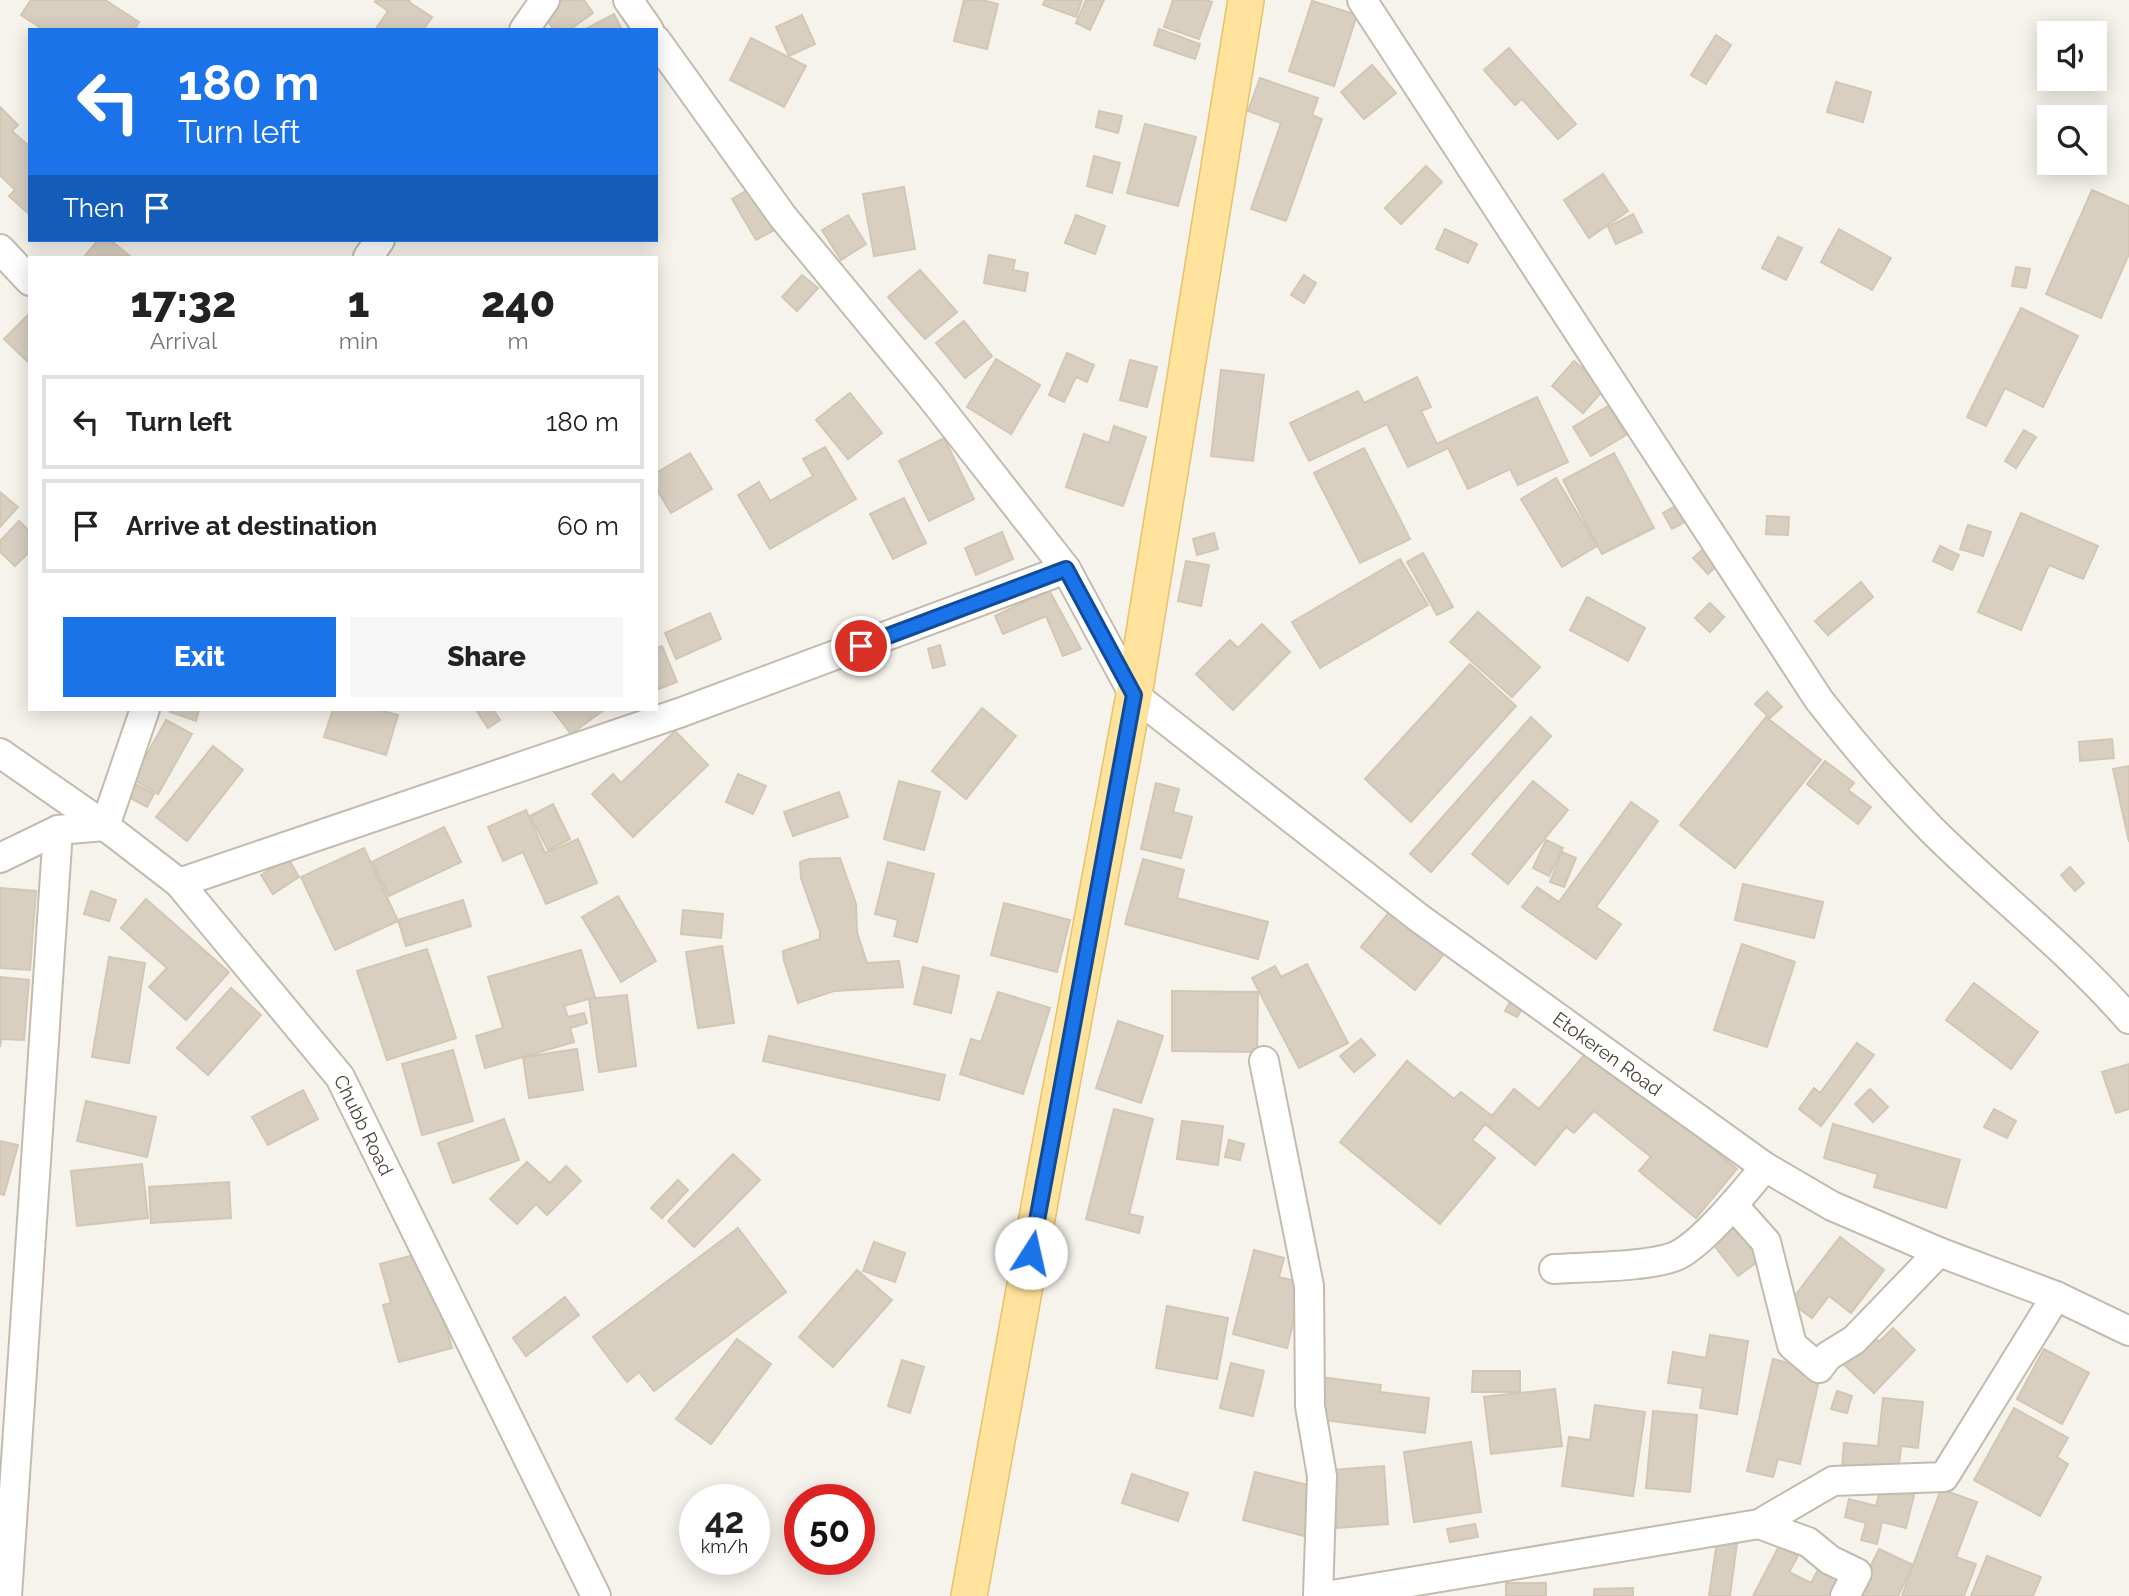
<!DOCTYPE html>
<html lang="en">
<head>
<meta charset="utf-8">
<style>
  body { margin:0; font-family:Raleway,sans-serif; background:#f6f6f6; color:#222; height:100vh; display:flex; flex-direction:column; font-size:26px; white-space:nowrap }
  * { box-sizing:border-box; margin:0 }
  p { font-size:23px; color:#767676 }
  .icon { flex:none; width:38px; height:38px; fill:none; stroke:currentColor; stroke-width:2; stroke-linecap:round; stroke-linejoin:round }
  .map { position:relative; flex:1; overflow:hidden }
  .drawer { position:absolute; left:28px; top:256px; width:630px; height:455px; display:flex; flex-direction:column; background:#fff; border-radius:0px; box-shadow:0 4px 18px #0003 }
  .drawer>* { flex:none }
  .top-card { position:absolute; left:28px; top:28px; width:630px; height:214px; border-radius:0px; box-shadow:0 4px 18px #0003; background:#1a73e8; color:#fff; overflow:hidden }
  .fabs { position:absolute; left:2037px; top:21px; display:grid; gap:14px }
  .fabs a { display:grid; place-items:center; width:70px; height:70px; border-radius:0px; background:#fff; box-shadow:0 4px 18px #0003; font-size:35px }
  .speed { position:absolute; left:679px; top:1484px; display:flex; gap:14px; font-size:35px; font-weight:700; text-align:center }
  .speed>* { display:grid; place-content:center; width:91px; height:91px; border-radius:50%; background:#fff; box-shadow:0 4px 18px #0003; line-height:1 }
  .speed small { font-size:18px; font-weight:400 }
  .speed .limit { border:10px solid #d22; background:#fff; color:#111 }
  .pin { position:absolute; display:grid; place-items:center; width:60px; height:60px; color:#fff; margin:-30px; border:4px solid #fff; border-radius:50%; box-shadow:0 2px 7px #0007 }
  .me { position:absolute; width:77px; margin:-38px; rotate:10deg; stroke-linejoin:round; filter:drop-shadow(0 0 5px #0008) }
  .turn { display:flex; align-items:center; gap:24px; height:147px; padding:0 35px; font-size:32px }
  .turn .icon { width:91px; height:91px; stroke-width:2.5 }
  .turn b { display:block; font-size:49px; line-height:60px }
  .then { display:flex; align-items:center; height:66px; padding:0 35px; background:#0003; gap:14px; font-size:26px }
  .eta { display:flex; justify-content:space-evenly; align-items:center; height:119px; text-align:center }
  .eta b { font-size:42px; font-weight:800; line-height:49px }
  .cta { display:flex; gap:14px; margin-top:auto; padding:14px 35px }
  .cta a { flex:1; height:80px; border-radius:0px; background:#1a73e8; color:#fff; font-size:28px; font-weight:800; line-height:80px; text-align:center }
  .cta a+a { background:#f6f6f6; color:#222 }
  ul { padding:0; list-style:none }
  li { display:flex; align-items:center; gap:21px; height:94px; margin:0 14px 10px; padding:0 21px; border:4px solid #e0e0e0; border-radius:0px }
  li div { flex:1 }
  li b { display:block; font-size:26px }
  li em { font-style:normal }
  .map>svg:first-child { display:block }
  .building { fill:#d8cfc1; stroke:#d3c7b4; stroke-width:2 }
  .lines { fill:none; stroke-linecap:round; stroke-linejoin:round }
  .minor-casing { stroke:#c2bbae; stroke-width:32 }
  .major-casing { stroke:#e6c16a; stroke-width:38 }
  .minor { stroke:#fff; stroke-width:28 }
  .major { stroke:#ffe39c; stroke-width:35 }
  .route-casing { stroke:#114b97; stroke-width:18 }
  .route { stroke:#1a73e8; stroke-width:12 }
  .labels { text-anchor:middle; stroke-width:7; stroke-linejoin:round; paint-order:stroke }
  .street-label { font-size:19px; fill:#4b4439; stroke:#fff }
</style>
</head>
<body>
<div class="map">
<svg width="2129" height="1596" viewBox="0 0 2129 1596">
  <rect width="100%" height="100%" fill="#f6f3ec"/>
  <g class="building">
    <path d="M31 0H105L139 22 134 30H44L21 15Z"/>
    <path d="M376 0H410L409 2 432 17 423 30H375L388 11 375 2Z"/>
    <path d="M553 0H584L593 13 569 30H554L540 10Z"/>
    <path d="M964 0H982L998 4 987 49 954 41Z"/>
    <path d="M1045 0H1082L1076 17 1043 5Z"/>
    <path d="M1086 0H1104L1090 30 1076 23Z"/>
    <path d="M1173 0H1205L1212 2 1199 39 1164 27Z"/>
    <path d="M1312 1 1357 15 1334 86 1289 71Z"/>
    <path d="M614 14 622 30H584Z"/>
    <path d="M802 15 815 44 789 56 776 27Z"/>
    <path d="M1159 29 1200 44 1195 59 1154 45Z"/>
    <path d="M1716 35 1731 45 1706 84 1691 75Z"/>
    <path d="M751 38 806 66 784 107 730 80Z"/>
    <path d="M1509 48 1576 124 1558 139 1522 99 1515 105 1484 70Z"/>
    <path d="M1372 65 1396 93 1364 119 1341 92Z"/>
    <path d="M1260 78 1318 98 1312 115 1322 119 1286 221 1251 209 1281 123 1248 111Z"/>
    <path d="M1836 82 1871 92 1863 122 1827 112Z"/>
    <path d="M0 107 18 125 12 131 30 147V215L9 196 15 190 0 175Z"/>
    <path d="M1099 111 1122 116 1118 133 1096 127Z"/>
    <path d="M1145 124 1196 137 1178 206 1127 193Z"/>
    <path d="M1094 156 1120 163 1112 193 1087 186Z"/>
    <path d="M1426 166 1442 182 1401 224 1385 208Z"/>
    <path d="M1603 174 1628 211 1589 238 1564 200Z"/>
    <path d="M754 186 778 228 756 240 732 199Z"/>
    <path d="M904 187 915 249 874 256 863 194Z"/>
    <path d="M2092 190 2129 206V254L2101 318 2046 294Z"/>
    <path d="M1633 214 1642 232 1616 244 1608 227Z"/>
    <path d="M848 215 866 244 841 260 822 230Z"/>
    <path d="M1076 215 1105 226 1095 254 1065 243Z"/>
    <path d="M1445 229 1477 244 1468 263 1436 249Z"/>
    <path d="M1839 229 1891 258 1872 290 1821 262Z"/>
    <path d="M1778 237 1802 248 1786 280 1762 268Z"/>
    <path d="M98 240H110L130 256 84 257Z"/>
    <path d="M989 255 1015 260 1013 270 1028 273 1025 291 984 283Z"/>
    <path d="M2016 267 2030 269 2026 288 2012 286Z"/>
    <path d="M920 270 957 312 925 339 888 297Z"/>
    <path d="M802 275 818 288 797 311 782 297Z"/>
    <path d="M1304 275 1316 283 1304 303 1291 295Z"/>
    <path d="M2021 308 2078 336 2043 407 2005 388 1986 426 1967 417Z"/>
    <path d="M30 313V364L4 339Z"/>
    <path d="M964 321 992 356 965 378 936 343Z"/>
    <path d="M1067 353 1094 365 1087 382 1076 377 1064 402 1049 395Z"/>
    <path d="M996 359 1040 385 1011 434 967 407Z"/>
    <path d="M1130 360 1157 367 1147 407 1120 400Z"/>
    <path d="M1574 361 1605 388 1583 413 1552 386Z"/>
    <path d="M1221 370 1264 375 1253 461 1211 456Z"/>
    <path d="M1417 377 1431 407 1421 411 1437 444 1537 397 1568 462 1518 485 1510 469 1468 489 1448 448 1408 467 1387 424 1309 461 1290 423 1358 391 1364 403Z"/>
    <path d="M850 393 882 433 848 459 816 420Z"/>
    <path d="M1608 406 1626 435 1591 456 1573 427Z"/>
    <path d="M1114 426 1146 437 1123 506 1066 487 1084 434 1109 443Z"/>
    <path d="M2024 430 2036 437 2016 468 2005 461Z"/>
    <path d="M944 438 974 499 929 521 899 461Z"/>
    <path d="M825 447 856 499 770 549 738 495 759 482 770 501 813 476 803 459Z"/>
    <path d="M1364 448 1410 539 1360 563 1314 473Z"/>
    <path d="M690 453 712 489 671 513 656 488V473Z"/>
    <path d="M1614 453 1654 528 1602 554 1563 480Z"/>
    <path d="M1556 478 1597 546 1562 567 1521 499Z"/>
    <path d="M0 492 18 507 0 527Z"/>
    <path d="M904 498 926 543 893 559 870 514Z"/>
    <path d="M1681 503 1690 519 1672 529 1663 513Z"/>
    <path d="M2021 513 2098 546 2083 579 2049 565 2021 630 1978 612Z"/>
    <path d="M1767 516 1789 517 1788 535 1766 534Z"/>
    <path d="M19 521 30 532V551L15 566 0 552V541Z"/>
    <path d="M1968 525 1991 532 1983 556 1960 549Z"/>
    <path d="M1002 532 1013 559 976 575 965 548Z"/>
    <path d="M1214 533 1218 549 1197 555 1193 539Z"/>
    <path d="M1709 544 1723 560 1708 574 1693 558Z"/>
    <path d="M1940 546 1959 555 1952 570 1933 561Z"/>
    <path d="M1423 553 1453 607 1437 615 1407 562Z"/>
    <path d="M1400 559 1428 605 1320 668 1292 622Z"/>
    <path d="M1186 561 1209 565 1201 606 1178 601Z"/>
    <path d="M1861 582 1873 597 1828 635 1815 621Z"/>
    <path d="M1049 590 1081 649 1063 656 1046 616 1003 634 995 616Z"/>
    <path d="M1587 597 1645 628 1628 661 1570 630Z"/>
    <path d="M1710 603 1724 617 1710 632 1695 618Z"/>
    <path d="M1478 612 1540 667 1512 697 1450 642Z"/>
    <path d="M710 613 721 639 676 659 665 633Z"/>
    <path d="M1262 624 1290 652 1233 710 1196 674 1230 640 1238 648Z"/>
    <path d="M940 645 945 665 933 668 928 649Z"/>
    <path d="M662 646 677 682 656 690V648Z"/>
    <path d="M1470 664 1516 706 1411 822 1365 779Z"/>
    <path d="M1767 692 1782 707 1770 718 1755 704Z"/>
    <path d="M982 708 1016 736 966 799 932 771Z"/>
    <path d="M171 709H199L196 721 170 712Z"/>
    <path d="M333 709H376L398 715 386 755 324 737Z"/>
    <path d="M478 709H493L500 720 488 728 476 710Z"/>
    <path d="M552 709H605L571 734Z"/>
    <path d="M1531 717 1551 736 1431 872 1410 854Z"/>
    <path d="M1766 717 1821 760 1735 868 1680 825Z"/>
    <path d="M166 720 192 734 158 794 133 779Z"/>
    <path d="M675 731 708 765 633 837 592 794 613 774 621 783Z"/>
    <path d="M2112 739 2114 758 2080 761 2079 742Z"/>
    <path d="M213 746 243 770 187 841 156 817Z"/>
    <path d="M1825 761 1854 783 1848 790 1871 807 1858 824 1807 784Z"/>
    <path d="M2129 766V842L2113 769Z"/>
    <path d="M738 774 766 786 753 814 726 802Z"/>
    <path d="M130 781 154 794 147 807 123 794Z"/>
    <path d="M899 781 940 792 924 850 884 839Z"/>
    <path d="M1533 781 1568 810 1508 884 1472 854Z"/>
    <path d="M1156 783 1179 789 1173 812 1192 817 1181 858 1141 849Z"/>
    <path d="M839 792 848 817 793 836 784 812Z"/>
    <path d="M1631 802 1658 821 1596 907 1621 924 1596 959 1522 907 1537 887 1559 902Z"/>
    <path d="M553 804 570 839 548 850 530 816Z"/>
    <path d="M526 810 545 853 578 839 597 883 546 904 523 852 503 861 488 827Z"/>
    <path d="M444 827 461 862 389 896 372 862Z"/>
    <path d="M1546 840 1563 848 1549 876 1533 868Z"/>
    <path d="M364 848 398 921 335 950 301 877Z"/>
    <path d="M1562 852 1576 858 1564 887 1550 882Z"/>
    <path d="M288 858 299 877 273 894 261 875Z"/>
    <path d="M840 858 856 904 857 932 867 963 899 961 903 987 834 991 798 1003 784 961 783 951 820 939V932L801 878 800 862 809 859Z"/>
    <path d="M1143 859 1184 870 1177 898 1268 922 1258 959 1125 924Z"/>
    <path d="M888 862 934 874 917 942 894 936 898 920 875 914Z"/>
    <path d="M2070 867 2084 883 2075 891 2061 875Z"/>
    <path d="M1743 884 1823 902 1814 938 1735 920Z"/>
    <path d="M0 888 36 891 30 970 0 968Z"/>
    <path d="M91 891 116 900 109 921 84 914Z"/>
    <path d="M618 896 656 961 621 982 582 917Z"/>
    <path d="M146 899 229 972 186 1020 149 987 167 968 121 928Z"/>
    <path d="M463 900 471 926 406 946 398 920Z"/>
    <path d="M1004 903 1070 920 1057 972 991 955Z"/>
    <path d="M683 910 723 914 721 938 681 934Z"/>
    <path d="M1390 911 1444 954 1415 990 1361 947Z"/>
    <path d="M1742 944 1795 962 1767 1047 1714 1030Z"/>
    <path d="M722 946 734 1023 698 1028 686 952Z"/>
    <path d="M427 949 456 1038 387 1060 357 971Z"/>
    <path d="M581 950 595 997 564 1006 568 1017 584 1013 587 1023 570 1028 574 1042 485 1068 476 1036 503 1028 488 977Z"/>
    <path d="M109 957 145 963 129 1063 92 1057Z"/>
    <path d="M1307 964 1348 1043 1299 1068 1252 978 1275 966 1281 977Z"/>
    <path d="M923 967 959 976 951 1013 914 1004Z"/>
    <path d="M0 977 29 980 24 1040 1 1039 0 1047Z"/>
    <path d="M1974 983 2038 1032 2011 1069 1946 1020Z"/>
    <path d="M231 988 261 1015 208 1075 177 1048Z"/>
    <path d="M1172 991 1258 992 1257 1052 1172 1051Z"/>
    <path d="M998 992 1050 1008 1023 1094 960 1074 971 1039 981 1042Z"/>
    <path d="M627 995 636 1066 599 1072 589 999Z"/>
    <path d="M1513 996 1526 1003 1517 1017 1505 1011Z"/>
    <path d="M1118 1021 1163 1036 1141 1103 1096 1088Z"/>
    <path d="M769 1036 945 1075 939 1100 763 1061Z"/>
    <path d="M1361 1039 1375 1055 1354 1072 1340 1056Z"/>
    <path d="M1857 1043 1874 1055 1821 1126 1799 1109 1814 1088 1820 1093Z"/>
    <path d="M1590 1048 1737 1169 1696 1218 1639 1171 1651 1157 1594 1111 1574 1133 1566 1127 1535 1165 1485 1124 1472 1140 1495 1158 1440 1224 1340 1142 1407 1061 1454 1099 1461 1092 1492 1116 1514 1089 1539 1109Z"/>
    <path d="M577 1049 583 1090 529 1098 523 1057Z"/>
    <path d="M453 1050 473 1121 422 1135 402 1064Z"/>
    <path d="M2129 1064V1109L2116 1113 2102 1072Z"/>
    <path d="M1870 1089 1888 1107 1873 1122 1855 1104Z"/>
    <path d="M303 1090 318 1119 268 1145 252 1117Z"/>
    <path d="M86 1101 156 1117 147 1157 77 1141Z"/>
    <path d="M1114 1109 1153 1119 1129 1214 1143 1217 1139 1233 1086 1219Z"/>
    <path d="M1994 1109 2016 1121 2007 1138 1984 1127Z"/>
    <path d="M504 1119 519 1160 453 1183 438 1143Z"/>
    <path d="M1182 1121 1223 1126 1218 1165 1177 1159Z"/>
    <path d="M1833 1124 1960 1160 1946 1208 1874 1187 1878 1174 1824 1158Z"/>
    <path d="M1229 1140 1244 1144 1240 1160 1225 1157Z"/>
    <path d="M0 1141 18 1145 4 1195 0 1194Z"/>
    <path d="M733 1154 760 1180 694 1247 668 1221Z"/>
    <path d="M527 1162 550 1183 566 1166 581 1181 547 1215 536 1204 517 1224 490 1199Z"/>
    <path d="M142 1164 148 1218 77 1226 71 1171Z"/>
    <path d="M678 1180 688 1190 662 1218 651 1208Z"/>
    <path d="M229 1182 231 1218 151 1223 149 1187Z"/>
    <path d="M1738 1219 1767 1255 1738 1276 1710 1240Z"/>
    <path d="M738 1228 786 1292 654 1391 639 1372 627 1382 593 1337Z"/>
    <path d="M1840 1237 1884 1270 1851 1313 1829 1296 1812 1318 1790 1302Z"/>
    <path d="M874 1242 905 1253 895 1282 863 1271Z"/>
    <path d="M1254 1250 1284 1258 1279 1277 1303 1283 1287 1348 1233 1334Z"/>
    <path d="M425 1252 452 1348 399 1362 383 1305 391 1303 380 1264Z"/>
    <path d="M857 1270 892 1300 833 1367 799 1337Z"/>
    <path d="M565 1297 579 1315 526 1356 513 1338Z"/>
    <path d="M1167 1306 1228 1318 1217 1379 1156 1368Z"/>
    <path d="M1893 1328 1915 1350 1874 1393 1841 1362 1869 1332 1879 1342Z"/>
    <path d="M1710 1335 1748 1341 1737 1414 1700 1408 1703 1388 1668 1383 1673 1352 1706 1358Z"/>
    <path d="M737 1339 771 1364 711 1444 676 1419Z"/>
    <path d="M2044 1349 2089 1373 2062 1424 2017 1399Z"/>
    <path d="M1773 1359 1821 1371 1800 1464 1778 1459 1773 1477 1747 1471Z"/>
    <path d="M902 1360 924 1367 910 1413 888 1406Z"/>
    <path d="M1231 1363 1264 1371 1253 1416 1220 1408Z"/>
    <path d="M1473 1371H1520V1392H1472Z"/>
    <path d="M1321 1377 1381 1385 1380 1392 1429 1398 1425 1433 1315 1419Z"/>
    <path d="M1555 1389 1562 1446 1491 1454 1484 1397Z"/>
    <path d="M1837 1391 1852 1396 1847 1413 1831 1409Z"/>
    <path d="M1883 1398 1923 1402 1918 1448 1901 1446 1898 1476 1842 1470 1844 1443 1878 1446Z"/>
    <path d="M1595 1405 1645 1412 1633 1496 1562 1486 1569 1437 1590 1440Z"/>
    <path d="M2014 1408 2068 1438 2057 1457 2068 1464 2040 1516 1974 1480Z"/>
    <path d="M1653 1411 1697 1415 1690 1492 1646 1488Z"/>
    <path d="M1471 1442 1481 1512 1414 1522 1404 1452Z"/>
    <path d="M1384 1466 1388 1524 1337 1528 1332 1470Z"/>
    <path d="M1255 1472 1316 1487 1304 1536 1243 1520Z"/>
    <path d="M1132 1474 1188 1493 1178 1521 1122 1503Z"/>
    <path d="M1881 1487 1914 1495 1906 1528 1882 1522 1877 1544 1861 1540 1866 1523 1845 1517 1849 1499 1876 1506Z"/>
    <path d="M1941 1489 1977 1502 1956 1557 1976 1564 1964 1596H1902Z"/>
    <path d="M1475 1524 1478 1537 1450 1542 1447 1529Z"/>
    <path d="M1718 1534 1738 1536 1730 1596H1709Z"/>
    <path d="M1779 1546 1798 1556 1789 1572 1811 1583 1819 1568 1847 1583 1840 1596H1753Z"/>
    <path d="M1879 1549 1913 1565 1898 1596H1856Z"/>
    <path d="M1987 1556 2041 1577 2033 1596H1971Z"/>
    <rect x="1506" y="1583" width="40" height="13"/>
    <path d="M1633 1588V1596H1594V1589Z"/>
  </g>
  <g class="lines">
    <g class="minor-casing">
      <g id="minor">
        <path d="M628 0 649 30"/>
        <path d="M1362 0 1819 700C1854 745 1891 788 1931 829 1996 894 2069 950 2129 1019"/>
        <path d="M524 30 545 0"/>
        <path id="s1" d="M656 40 783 217 929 394 1066 569 1134 695 1419 918 1765 1167 1832 1206 1939 1252 2056 1296 2129 1331"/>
        <path d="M0 249 30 281"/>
        <path d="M368 257 380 240"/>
        <path id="s2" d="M0 753 105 826 179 883 340 1077 596 1596"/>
        <path d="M0 858 58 830 105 826 145 709"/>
        <path d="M179 883 682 712 1066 569"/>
        <path d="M1264 1061 1309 1286 1310 1406 1322 1476 1318 1596"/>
        <path d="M1733 1205 1766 1242 1792 1345 1819 1368 1828 1356 1854 1340 1939 1252"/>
        <path d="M1554 1269C1583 1267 1655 1267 1678 1255 1705 1241 1745 1191 1765 1167"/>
        <path d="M1759 1524 1808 1542 1830 1560 1857 1573 1845 1596"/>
        <path d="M7 1596 58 830"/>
        <path d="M1326 1596 1759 1524 1833 1481 1944 1477 2056 1296"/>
      </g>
    </g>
    <g class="major-casing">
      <path id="major" d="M969 1596 1045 1174 1134 695 1246 0"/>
    </g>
    <use href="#minor" class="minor"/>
    <use href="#major" class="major"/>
  </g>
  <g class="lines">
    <g class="route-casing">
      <path id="route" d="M861 646 1066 569 1134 695 1031 1253"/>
    </g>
    <use href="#route" class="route"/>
  </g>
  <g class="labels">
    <g class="street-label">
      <text dy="7" stroke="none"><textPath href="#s1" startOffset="1407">Etokeren Road</textPath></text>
      <text dy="7" stroke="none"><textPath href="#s2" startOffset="527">Chubb Road</textPath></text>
    </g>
  </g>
</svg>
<div class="fabs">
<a><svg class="icon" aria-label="sound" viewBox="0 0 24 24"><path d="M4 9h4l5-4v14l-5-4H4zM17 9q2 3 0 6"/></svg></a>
<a><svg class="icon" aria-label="search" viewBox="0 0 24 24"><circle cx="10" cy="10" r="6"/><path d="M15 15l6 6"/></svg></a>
</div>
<div class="speed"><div>42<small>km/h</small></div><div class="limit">50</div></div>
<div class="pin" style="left:861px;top:646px;background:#d93025"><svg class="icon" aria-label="arrive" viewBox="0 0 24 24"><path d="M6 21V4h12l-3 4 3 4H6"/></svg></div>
<svg class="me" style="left:1031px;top:1253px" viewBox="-20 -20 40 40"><circle r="19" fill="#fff"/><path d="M0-13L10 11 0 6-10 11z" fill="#1a73e8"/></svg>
<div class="top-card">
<div class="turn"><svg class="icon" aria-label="left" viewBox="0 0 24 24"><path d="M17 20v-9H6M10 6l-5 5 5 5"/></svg><div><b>180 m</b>Turn left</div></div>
<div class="then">Then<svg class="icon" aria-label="arrive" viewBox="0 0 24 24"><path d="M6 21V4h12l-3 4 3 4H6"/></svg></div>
</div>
<section class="drawer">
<div class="eta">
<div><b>17:32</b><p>Arrival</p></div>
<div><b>1</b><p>min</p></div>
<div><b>240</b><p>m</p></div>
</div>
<ul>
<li><svg class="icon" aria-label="left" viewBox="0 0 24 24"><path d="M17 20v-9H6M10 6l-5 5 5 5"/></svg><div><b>Turn left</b></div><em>180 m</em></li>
<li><svg class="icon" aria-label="arrive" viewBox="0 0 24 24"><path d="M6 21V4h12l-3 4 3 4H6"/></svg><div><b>Arrive at destination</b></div><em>60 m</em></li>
</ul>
<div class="cta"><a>Exit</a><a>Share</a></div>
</section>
</div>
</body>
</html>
